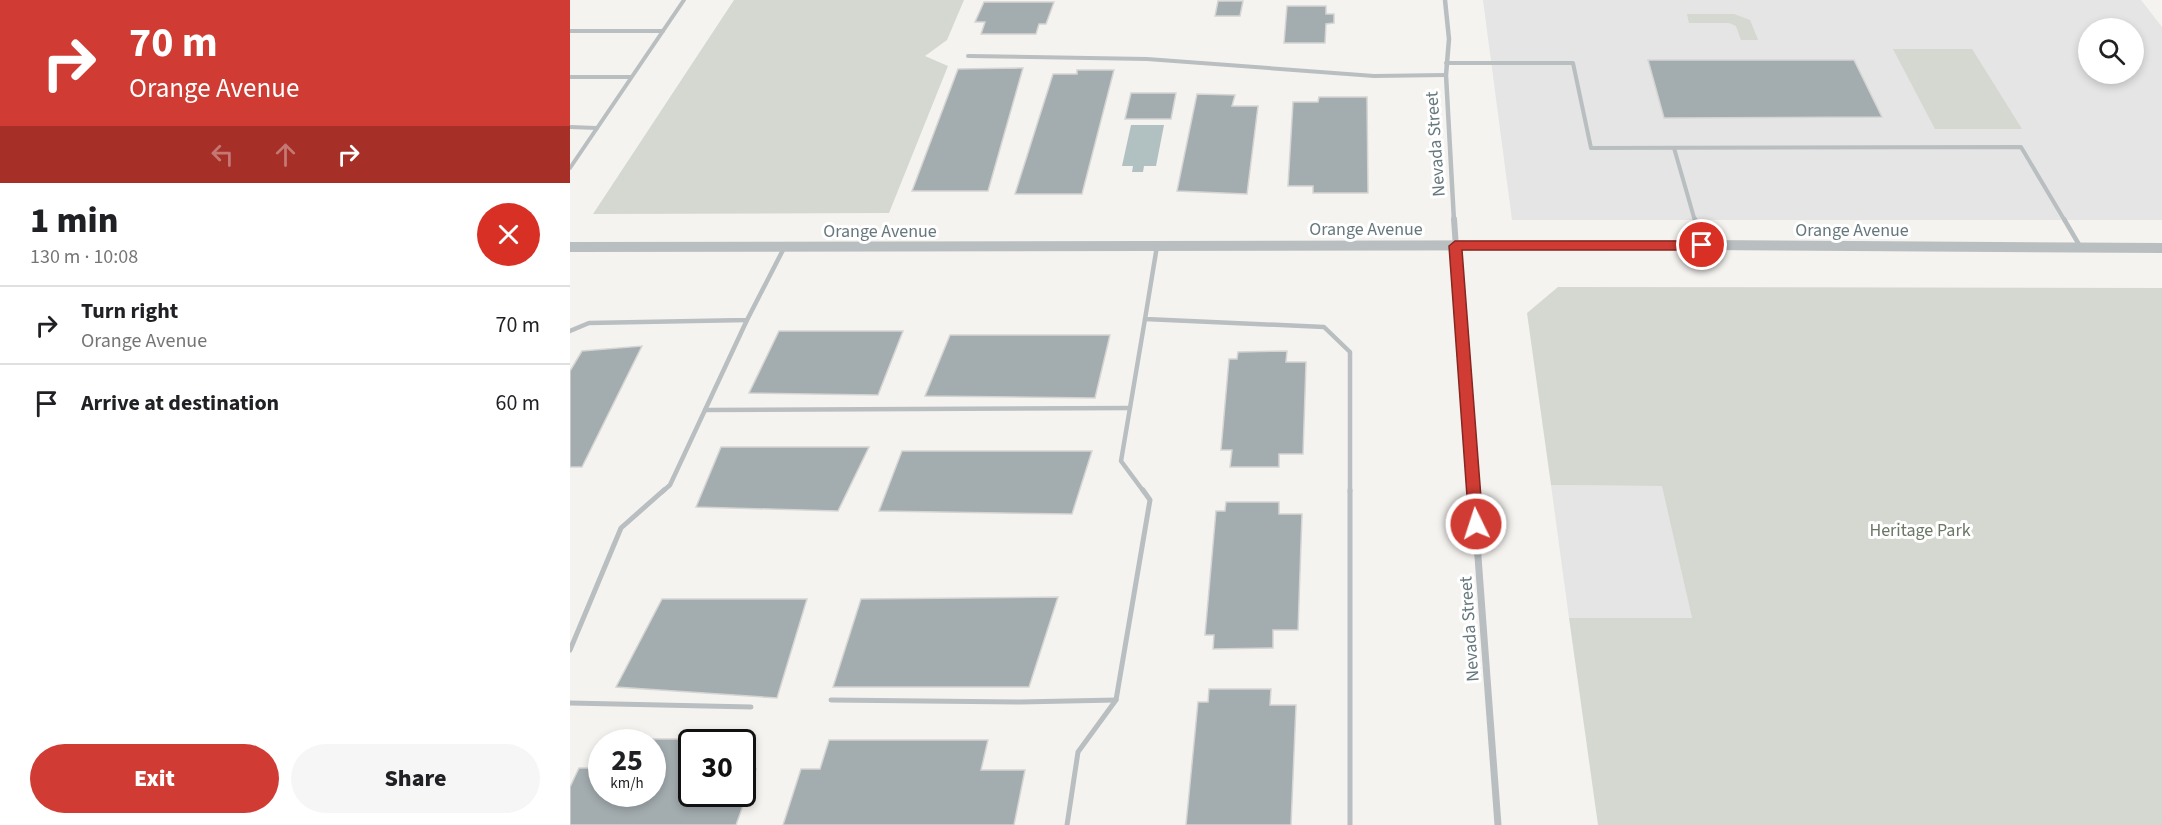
<!DOCTYPE html>
<html lang="en">
<head>
<meta charset="utf-8">
<style>
  body { margin:0; font-family:"Source Sans 3",sans-serif; background:#f6f6f6; color:#202124; height:100vh; display:flex; flex-direction:column; font-size:22px; white-space:nowrap }
  * { box-sizing:border-box; margin:0 }
  p { font-size:20px; color:#757577 }
  .icon { flex:none; width:33px; height:33px; fill:none; stroke:currentColor; stroke-width:2; stroke-linecap:round; stroke-linejoin:round }
  .map { position:relative; flex:1; overflow:hidden }
  .details { display:flex; flex-direction:column; background:#fff; width:570px }
  .details>* { flex:none }
  .top-card { background:#d03c33; color:#fff; overflow:hidden }
  .buttons { position:absolute; left:1508px; top:18px; display:grid; gap:12px }
  .buttons a { display:grid; place-items:center; width:66px; height:66px; border-radius:50%; background:#fff; box-shadow:0 3px 9px #0003; font-size:30px }
  .speed { position:absolute; left:18px; top:729px; display:flex; gap:12px; font-size:30px; font-weight:700; text-align:center }
  .speed>* { display:grid; place-content:center; width:78px; height:78px; border-radius:50%; background:#fff; box-shadow:0 3px 9px #0003; line-height:1 }
  .speed small { font-size:15px; font-weight:400 }
  .speed .limit { border:3px solid #111; border-radius:9px; background:#fff; color:#111 }
  .pin { position:absolute; display:grid; place-items:center; width:51px; height:51px; color:#fff; margin:-26px; border:3px solid #fff; border-radius:50%; box-shadow:0 2px 6px #0007 }
  .me { position:absolute; width:66px; margin:-33px; rotate:356deg; stroke-linejoin:round; filter:drop-shadow(0 0 4px #0008) }
  .turn { display:flex; align-items:center; gap:21px; height:126px; padding:0 30px; font-size:27px }
  .turn .icon { width:78px; height:78px; stroke-width:2.5 }
  .turn b { display:block; font-size:42px; line-height:51px }
  .lanes { display:flex; align-items:center; height:57px; padding:0 30px; background:#0003; justify-content:center; gap:30px; direction:ltr }
  .lanes .off { opacity:.35 }
  .round { display:grid; place-items:center; flex:none; width:63px; height:63px; border-radius:32px; background:#f6f6f6 }
  .headline { display:flex; align-items:center; justify-content:space-between; height:102px; padding:0 30px }
  h1 { font-size:36px; font-weight:800; line-height:45px }
  .cta { display:flex; gap:12px; margin-top:auto; padding:12px 30px }
  .cta a { flex:1; height:69px; border-radius:36px; background:#d03c33; color:#fff; font-size:24px; font-weight:800; line-height:69px; text-align:center }
  .cta a+a { background:#f6f6f6; color:#202124 }
  ul { padding:0; list-style:none }
  li { display:flex; align-items:center; gap:18px; height:78px; padding:0 30px; border-top:2px solid #e0e0e0 }
  li div { flex:1 }
  li b { display:block; font-size:22px }
  li em { font-style:normal }
  main { display:flex; flex:1; min-height:0 }
  .map>svg:first-child { display:block }
  .built { fill:#e4e5e4; fill-rule:evenodd }
  .green { fill:#d4d8d0 }
  .water { fill:#b1c0c1 }
  .building { fill:#a3acaf; stroke:#d5d5d3; stroke-width:1.5 }
  .lines { fill:none; stroke-linecap:round; stroke-linejoin:round }
  .service-far2 { stroke:#b9bec0; stroke-width:4 }
  .service-far1 { stroke:#b9bec0; stroke-width:4.5 }
  .service { stroke:#b9bec0; stroke-width:5 }
  .minor-far2 { stroke:#b9bec0; stroke-width:4.5 }
  .minor-far1 { stroke:#b9bec0; stroke-width:6 }
  .minor { stroke:#b9bec0; stroke-width:7 }
  .tertiary { stroke:#b9bec0; stroke-width:10 }
  .route { fill:#d03c33; stroke:#872721; stroke-width:1.5 }
  .labels { text-anchor:middle; stroke-width:6; stroke-linejoin:round; paint-order:stroke }
  .street-label { font-size:18px; fill:#66787e; stroke:#fff }
  .park-label { font-size:18px; fill:#6b7664; stroke:#fff }
</style>
</head>
<body>
<main>
<section class="details">
<div class="top-card">
<div class="turn"><svg class="icon" aria-label="right" viewBox="0 0 24 24"><path d="M7 20v-9h11M14 6l5 5-5 5"/></svg><div><b>70 m</b>Orange Avenue</div></div>
<div class="lanes"><svg class="icon off" aria-label="left" viewBox="0 0 24 24"><path d="M17 20v-9H6M10 6l-5 5 5 5"/></svg><svg class="icon off" aria-label="ahead" viewBox="0 0 24 24"><path d="M12 20V5M6 11l6-6 6 6"/></svg><svg class="icon" aria-label="right" viewBox="0 0 24 24"><path d="M7 20v-9h11M14 6l5 5-5 5"/></svg></div>
</div>
<div class="headline"><div><h1>1 min</h1><p>130 m · 10:08</p></div><a class="round" style="background:#d93025;color:#fff"><svg class="icon" aria-label="close" viewBox="0 0 24 24"><path d="M6 6l12 12M18 6L6 18"/></svg></a></div>
<ul>
<li><svg class="icon" aria-label="right" viewBox="0 0 24 24"><path d="M7 20v-9h11M14 6l5 5-5 5"/></svg><div><b>Turn right</b><p>Orange Avenue</p></div><em>70 m</em></li>
<li><svg class="icon" aria-label="arrive" viewBox="0 0 24 24"><path d="M6 21V4h12l-3 4 3 4H6"/></svg><div><b>Arrive at destination</b></div><em>60 m</em></li>
</ul>
<div class="cta"><a>Exit</a><a>Share</a></div>
</section>
<div class="map">
<svg width="1592" height="825" viewBox="0 0 1592 825">
  <rect width="100%" height="100%" fill="#f4f3f0"/>
  <g class="built">
    <path d="M913 0H1571L1592 27V220H942ZM1518 28H1563V74H1518Z"/>
    <path d="M981 485 1093 486 1122 618H999Z"/>
  </g>
  <g class="green">
    <path d="M164 0H394L377 40 355 56 378 66 319 213 23 214Z"/>
    <path d="M1117 14H1164L1180 20 1188 40H1171L1166 26 1159 23H1119Z"/>
    <path d="M1323 49H1402L1452 129H1365Z"/>
    <path d="M988 287 1592 288V825H1028L999 618H1122L1092 486 981 485 957 313Z"/>
  </g>
  <path class="water" d="M561 125H594L586 166H574L573 172H562L563 166H552Z"/>
  <g class="building">
    <path d="M648 1H673L670 16H645Z"/>
    <path d="M414 2H484L476 24H469L466 34H411L415 22H405Z"/>
    <path d="M717 6H756V14H764V23L756 24 755 43H714Z"/>
    <path d="M1078 60H1284L1312 117 1094 118Z"/>
    <path d="M453 68 418 191H342L388 69Z"/>
    <path d="M507 70H544L512 194H445L483 74H507Z"/>
    <path d="M561 93H606L601 119H555Z"/>
    <path d="M627 94 665 95 662 106H688L677 194 607 191Z"/>
    <path d="M749 97H797L798 193H743V186H718L723 102H748Z"/>
    <path d="M209 331H333L308 395 179 393Z"/>
    <path d="M380 335H540L525 398 355 396Z"/>
    <path d="M72 346 12 467H0V371L12 351Z"/>
    <path d="M717 351 716 362H736L733 454H709V467H660L662 450H651L659 359H667L668 352Z"/>
    <path d="M151 447H299L268 511 126 507Z"/>
    <path d="M332 451H522L502 514 309 511Z"/>
    <path d="M656 502H709V514H732L728 630H703V648L643 649 644 635H635L646 511H655Z"/>
    <path d="M488 597 459 687H263L291 599Z"/>
    <path d="M92 599H237L207 698 46 687Z"/>
    <path d="M639 689H701L700 705H726L721 825H616L628 702H638Z"/>
    <path d="M39 739H179L172 758V742H122V794H172V769H186L166 825H0V787L9 768H26L32 756V794H82V742H38Z"/>
    <path d="M259 740H418L411 770H455L444 825H213L231 769H250Z"/>
  </g>
  <g class="lines">
    <g class="service-far2">
      <path d="M0 31H93"/>
      <path d="M398 56 577 59 804 76 876 75"/>
      <path d="M876 63H1003L1021 148 1451 147 1495 221"/>
      <path d="M0 77H61"/>
      <path d="M0 127 27 128"/>
      <path d="M1104 148 1125 221"/>
      <path d="M0 168 114 0"/>
    </g>
    <g class="service-far1">
      <path d="M1125 219 1132 245"/>
      <path d="M1494 219 1511 248"/>
      <path d="M587 246 575 319 754 327 780 352V492"/>
      <path d="M0 331 19 323 177 320 214 248"/>
      <path d="M135 410 560 408"/>
      <path d="M92 492 100 485 177 320"/>
      <path d="M574 492 551 461 575 319"/>
    </g>
    <g class="service">
      <path d="M780 490V825"/>
      <path d="M0 650 51 528 94 490"/>
      <path d="M261 700 450 702 546 700"/>
      <path d="M0 703 181 707"/>
      <path d="M497 825 508 752 546 700 580 500 573 490"/>
    </g>
    <path class="minor-far2" d="M875 0 879 39 876 75 884 221"/>
    <path class="minor-far1" d="M884 219 903 492"/>
    <path class="minor" d="M903 490 928 825"/>
    <path class="tertiary" d="M0 247 1132 245 1592 248"/>
  </g>
  <path class="route" d="M885 241H1132L1138 245 1132 250H892L913 524 911 529 906 530 901 529 899 524 879 246Z"/>
  <g class="labels">
    <g class="street-label">
      <text transform="translate(865 144) rotate(-94)" y="6">Nevada Street</text>
      <text x="796" y="235">Orange Avenue</text>
      <text x="1282" y="236">Orange Avenue</text>
      <text x="310" y="237">Orange Avenue</text>
      <text transform="translate(899 629) rotate(-94)" y="6">Nevada Street</text>
    </g>
    <g class="park-label">
      <text x="1350" y="536">Heritage Park</text>
    </g>
  </g>
</svg>
<div class="buttons">
<a><svg class="icon" aria-label="search" viewBox="0 0 24 24"><circle cx="10" cy="10" r="6"/><path d="M15 15l6 6"/></svg></a>
</div>
<div class="speed"><div>25<small>km/h</small></div><div class="limit">30</div></div>
<div class="pin" style="left:1132px;top:245px;background:#d93025"><svg class="icon" aria-label="arrive" viewBox="0 0 24 24"><path d="M6 21V4h12l-3 4 3 4H6"/></svg></div>
<svg class="me" style="left:906px;top:524px" viewBox="-20 -20 40 40"><circle r="17" fill="#d03c33" stroke="#fff" stroke-width="3"/><path d="M0-11L8 9 0 5-8 9z" fill="#fff"/></svg>
</div>
</main>
</body>
</html>
